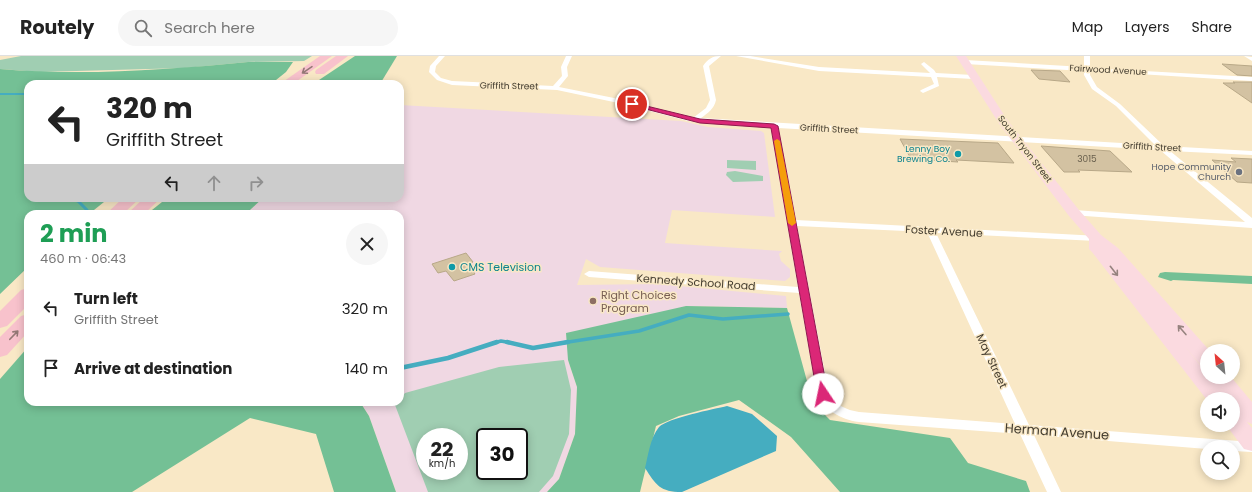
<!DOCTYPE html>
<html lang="en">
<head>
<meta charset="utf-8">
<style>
  body { margin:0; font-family:Poppins,sans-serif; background:#f6f6f6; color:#222; height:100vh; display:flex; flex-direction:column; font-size:15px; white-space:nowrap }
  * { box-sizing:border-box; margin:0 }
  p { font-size:13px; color:#767676 }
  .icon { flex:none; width:22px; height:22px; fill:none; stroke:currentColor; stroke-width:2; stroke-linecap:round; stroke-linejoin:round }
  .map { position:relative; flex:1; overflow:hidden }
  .sheet { position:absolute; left:24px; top:154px; width:380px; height:196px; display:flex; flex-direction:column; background:#fff; border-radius:12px; box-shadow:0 2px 10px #0003 }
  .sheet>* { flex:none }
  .guide { position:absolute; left:24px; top:24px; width:380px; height:122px; border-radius:12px; box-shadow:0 2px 10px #0003; background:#fff; color:#222; overflow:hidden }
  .needle { width:26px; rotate:333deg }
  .buttons { position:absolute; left:1200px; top:288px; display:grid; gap:8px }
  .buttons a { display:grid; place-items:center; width:40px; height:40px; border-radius:50%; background:#fff; box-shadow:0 2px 10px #0003; font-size:20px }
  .speed { position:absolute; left:416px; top:372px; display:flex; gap:8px; font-size:20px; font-weight:700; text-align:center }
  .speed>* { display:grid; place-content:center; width:52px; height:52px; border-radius:50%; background:#fff; box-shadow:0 2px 10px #0003; line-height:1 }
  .speed small { font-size:10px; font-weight:400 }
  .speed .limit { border:2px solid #111; border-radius:6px; background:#fff; color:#111 }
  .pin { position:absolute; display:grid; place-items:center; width:34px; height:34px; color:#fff; margin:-17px; border:2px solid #fff; border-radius:50%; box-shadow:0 1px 4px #0007 }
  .me { position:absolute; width:44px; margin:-22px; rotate:349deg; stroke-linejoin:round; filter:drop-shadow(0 0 3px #0008) }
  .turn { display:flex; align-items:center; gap:14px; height:84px; padding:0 16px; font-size:18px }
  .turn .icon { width:52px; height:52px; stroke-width:2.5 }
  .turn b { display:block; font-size:28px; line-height:34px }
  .lanes { display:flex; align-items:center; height:38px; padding:0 16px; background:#0003; justify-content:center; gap:20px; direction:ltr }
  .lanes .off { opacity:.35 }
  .round { display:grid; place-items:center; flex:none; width:42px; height:42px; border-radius:21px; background:#f6f6f6 }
  .head { display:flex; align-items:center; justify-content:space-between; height:68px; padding:0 16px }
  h1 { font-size:24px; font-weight:700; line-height:30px; color:#1e9e55 }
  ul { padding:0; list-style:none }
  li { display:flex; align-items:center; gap:12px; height:60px; padding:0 16px }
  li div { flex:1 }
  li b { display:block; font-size:15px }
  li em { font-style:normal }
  header { display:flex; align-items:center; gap:24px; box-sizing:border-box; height:56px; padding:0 20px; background:#fff; border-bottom:1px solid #e0e0e0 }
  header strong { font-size:19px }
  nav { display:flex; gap:22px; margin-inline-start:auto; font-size:14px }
  .search { width:280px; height:36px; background:#f6f6f6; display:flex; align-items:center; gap:10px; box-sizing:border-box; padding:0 14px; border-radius:22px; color:#767676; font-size:15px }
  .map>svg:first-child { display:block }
  .education { fill:#f0d8e3; fill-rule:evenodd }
  .green { fill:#a0ceb2; fill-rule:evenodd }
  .forest { fill:#74c095 }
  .water { fill:#45adc0 }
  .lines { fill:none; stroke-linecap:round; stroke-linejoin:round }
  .stream-far3 { stroke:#45adc0; stroke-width:2 }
  .stream-far2 { stroke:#45adc0; stroke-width:3 }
  .stream-far1 { stroke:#45adc0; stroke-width:3.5 }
  .stream { stroke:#45adc0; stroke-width:4.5 }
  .building { fill:#d3c2a2; stroke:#b8a888 }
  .minor { fill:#fff; fill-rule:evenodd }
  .primary { fill:#fbdae0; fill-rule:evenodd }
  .motorway { fill:#f8c2cc; fill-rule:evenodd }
  .oneway { stroke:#947876 }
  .oneway2 { stroke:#96837f }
  .route { fill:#db2777; stroke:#8e194d }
  .slow { fill:#f59e0b }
  .culture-dot { fill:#0f9aa8; stroke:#f9e8c6; stroke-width:1.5 }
  .worship-dot { fill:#6b7280; stroke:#f9e8c6; stroke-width:1.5 }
  .education-dot { fill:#8d6e63; stroke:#f9e8c6; stroke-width:1.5 }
  .labels { text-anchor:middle; stroke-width:3; stroke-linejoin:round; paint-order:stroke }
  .far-street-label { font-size:9px; fill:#433c2f; stroke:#f9e8c6 }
  .far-culture-label { font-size:9px; fill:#0d838f; stroke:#f9e8c6; text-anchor:end }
  .number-label { font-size:9px; fill:#675e4c }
  .far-worship-label { font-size:9px; fill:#5b616d; stroke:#f9e8c6; text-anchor:end }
  .street-label { font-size:11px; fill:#433c2f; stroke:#f9e8c6 }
  .culture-label { font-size:11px; fill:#0d838f; stroke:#f9e8c6; text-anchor:start }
  .education-label { font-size:11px; fill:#785e54; stroke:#f9e8c6; text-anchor:start }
  .near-street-label { font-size:13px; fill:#433c2f; stroke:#f9e8c6 }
</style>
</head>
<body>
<header>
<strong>Routely</strong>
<div class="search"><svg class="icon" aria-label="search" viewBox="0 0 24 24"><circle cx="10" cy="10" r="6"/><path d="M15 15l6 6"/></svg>Search here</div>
<nav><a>Map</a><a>Layers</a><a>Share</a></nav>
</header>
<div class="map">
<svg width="1252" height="436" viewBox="0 0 1252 436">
  <rect width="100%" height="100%" fill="#f9e8c6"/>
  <path class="education" d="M400 49 681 65 708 71 761 75 764 77 775 161 672 154 665 187 782 195 779 198 781 205 790 213V221L785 225 600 211 586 203 577 229 658 228 786 240 787 252 686 250 568 304 577 331 575 378 559 423 547 436H396L369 360 360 346H400V158H240L250 154 263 142H400ZM425 381H459V415H425ZM485 381H519V415H485Z"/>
  <g class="green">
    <path d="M21 0H312L304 5 248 6 185 12 40 16 0 13V4Z"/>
    <path d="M727 104 756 105V114L727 112Z"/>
    <path d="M735 115 763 120V125L733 126 726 119 727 116Z"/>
    <path d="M564 304 571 334 569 378 553 420 539 436H428L395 349 400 346V343L405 337 499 311ZM425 381H459V415H425ZM485 381H519V415H485Z"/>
  </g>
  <g class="forest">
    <path d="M355 0H397L380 28H313Z"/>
    <path d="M248 6H293L286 16 271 28H28V142H109L89 158H28V211L0 238V13C82 20 166 14 248 6Z"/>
    <path d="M167 142H263L250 154 240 158H147Z"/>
    <path d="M1165 216 1252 220V228L1173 224 1171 225 1158 221 1160 217Z"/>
    <path d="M686 250 787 252 813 347 830 364 950 382 968 407 1026 425 1030 436H840L791 381 739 344 679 360 656 370 640 436H547L559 423 575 378 577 331 568 304 566 277Z"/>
    <path d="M28 291V346H360L369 360 396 436H334L316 378 250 362 132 436H0V323Z"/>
  </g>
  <path class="water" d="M727 350 752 358 777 380 776 395 682 436C660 436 656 429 645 412 648 400 650 382 659 371 668 362 714 353 727 350Z"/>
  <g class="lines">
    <path class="stream-far3" d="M0 38H28"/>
    <path class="stream-far2" d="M67 142 78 145 87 154"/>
    <g class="stream-far1">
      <path d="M494 287 501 285 512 287"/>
      <path d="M562 287 639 275 689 259 723 263 788 258"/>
    </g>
    <g class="stream">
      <path d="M507 286 533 292 568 286"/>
      <path d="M400 312 448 302 497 286"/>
    </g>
  </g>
  <g class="building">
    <path d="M1222 8 1252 10V20L1237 19Z"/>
    <path d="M1031 14 1060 15 1070 26 1039 23Z"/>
    <path d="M1233 26H1252V47L1223 27H1235Z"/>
    <path d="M900 83 998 87 1014 107 956 104 958 106 911 103Z"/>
    <path d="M1041 90 1110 95 1132 116 1078 114 1080 116H1064Z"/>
    <path d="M1231 102 1252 103V127L1237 126 1212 104 1236 106Z"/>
    <path d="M466 197 473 206 468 208 475 218 454 225 446 215 438 217 432 208Z"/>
  </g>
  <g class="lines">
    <g class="minor">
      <path d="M439 0H445L436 10 435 16 441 22 452 25 553 30 562 20 561 11 566 0H572L567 11 568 20 559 31 624 44 693 62 706 52 710 44 703 10C708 3 712 0 721 0L709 10 716 44C714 53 708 57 701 62L1155 89 1116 50 1092 33 1084 19V15L965 8 962 6 965 4 1084 11V0H1090V12L1252 21V25L1090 15V19L1097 31 1120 48 1164 90 1252 95V99L1170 95 1252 162V172L1071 159 1070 157 1071 155 1074 154 1245 166 1160 94 778 72 796 164 1099 180 1101 182 1096 185 936 177 1029 369 1252 386V396L1233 395V391H1207V393L1034 379 1061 436H1047L1020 378 859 366C839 363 827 355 817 338L799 237 589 221 584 218 589 215 798 231 771 71 688 65 623 48 557 34 452 29 437 24 429 16 430 10ZM797 170 927 176 1015 368 859 356C846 354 836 349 829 338Z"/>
      <path d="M736 0H750L819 11 930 17 921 8 924 6 934 14 936 17 973 19 976 21 973 23 937 21 939 30 923 37 920 35 921 34 934 28 931 21 819 15Z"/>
      <path d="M1244 0 1252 1V5Z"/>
    </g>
    <path class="primary" d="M956 0H966L1008 65 1079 154 1101 179 1118 192 1210 295H1207V310L1200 309 1184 289 1207 317V321H1231L1252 346V368L1247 366 1252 372V395L1244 393 1226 369H1233V355L1238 357 1233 351V343L1207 344 1092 196 1089 193V183L1069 160 1000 69Z"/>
    <g class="motorway">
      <path d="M320 0H332L293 28H280Z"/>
      <path d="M336 0H348L324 18H316L315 16 316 14Z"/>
      <path d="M123 142H140L123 158H106Z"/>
      <path d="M144 142H161L144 158H127Z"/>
      <path d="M28 232V249L7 270 0 272V255L21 234Z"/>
      <path d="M28 258V276L7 299 0 301V281L21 260Z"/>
    </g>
  </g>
  <defs><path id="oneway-shaft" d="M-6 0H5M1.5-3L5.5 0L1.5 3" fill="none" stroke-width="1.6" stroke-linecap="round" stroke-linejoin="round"/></defs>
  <g class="oneway">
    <use href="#oneway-shaft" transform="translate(307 14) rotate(146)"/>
    <use href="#oneway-shaft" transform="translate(14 279) rotate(-46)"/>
  </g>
  <g class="oneway2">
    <use href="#oneway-shaft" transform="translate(1114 215) rotate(52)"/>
    <use href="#oneway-shaft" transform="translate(1182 274) rotate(-131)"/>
  </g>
  <path class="route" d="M630 46 700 63 774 68 778 70 828 338 827 341H819L817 338 771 72 700 67 630 49Z"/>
  <path class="slow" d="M777 83 780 85 796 167 792 170 788 167 774 85Z"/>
  <g class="culture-dot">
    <circle cx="958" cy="98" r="4"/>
    <circle cx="452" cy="211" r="4"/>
  </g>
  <circle class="worship-dot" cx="1239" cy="116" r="4"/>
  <circle class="education-dot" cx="593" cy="245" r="4"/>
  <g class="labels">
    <g class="far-street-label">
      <text transform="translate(1108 14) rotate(3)" y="3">Fairwood Avenue</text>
      <text transform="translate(509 30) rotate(1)" y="3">Griffith Street</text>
      <text transform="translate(829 73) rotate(3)" y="3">Griffith Street</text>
      <text transform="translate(1152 91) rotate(3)" y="3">Griffith Street</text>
      <text transform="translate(1025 93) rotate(52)" y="3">South Tryon Street</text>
    </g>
    <g class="far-culture-label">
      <text x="950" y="96">Lenny Boy<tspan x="950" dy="10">Brewing Co.</tspan></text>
    </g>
    <g class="number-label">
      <text x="1087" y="106">3015</text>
    </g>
    <g class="far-worship-label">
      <text x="1231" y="114">Hope Community<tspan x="1231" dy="10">Church</tspan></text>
    </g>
    <g class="street-label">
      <text transform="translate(944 175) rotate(3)" y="4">Foster Avenue</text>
      <text transform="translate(696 226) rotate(4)" y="4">Kennedy School Road</text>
      <text transform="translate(992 305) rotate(65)" y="4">May Street</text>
    </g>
    <g class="culture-label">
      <text x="460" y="215">CMS Television</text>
    </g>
    <g class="education-label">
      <text x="601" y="243">Right Choices<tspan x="601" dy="13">Program</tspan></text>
    </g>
    <g class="near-street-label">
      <text transform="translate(1057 375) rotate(4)" y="5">Herman Avenue</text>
    </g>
  </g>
</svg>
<div class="buttons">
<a><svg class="needle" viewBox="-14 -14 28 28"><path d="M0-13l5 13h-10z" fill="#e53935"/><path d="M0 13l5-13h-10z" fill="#767676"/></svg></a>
<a><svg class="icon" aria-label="sound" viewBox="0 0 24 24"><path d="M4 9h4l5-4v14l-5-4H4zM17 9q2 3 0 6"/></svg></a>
<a><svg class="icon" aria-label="search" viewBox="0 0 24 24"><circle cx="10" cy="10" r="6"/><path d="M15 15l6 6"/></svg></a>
</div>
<div class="speed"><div>22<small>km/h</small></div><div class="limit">30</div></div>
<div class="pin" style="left:632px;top:48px;background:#d93025"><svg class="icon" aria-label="arrive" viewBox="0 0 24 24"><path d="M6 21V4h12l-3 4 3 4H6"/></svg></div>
<svg class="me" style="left:823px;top:338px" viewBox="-20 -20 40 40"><circle r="19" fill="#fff"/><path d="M0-13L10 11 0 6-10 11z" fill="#db2777"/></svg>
<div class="guide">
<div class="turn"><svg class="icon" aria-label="left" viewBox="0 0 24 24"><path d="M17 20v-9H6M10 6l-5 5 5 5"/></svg><div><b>320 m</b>Griffith Street</div></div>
<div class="lanes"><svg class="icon" aria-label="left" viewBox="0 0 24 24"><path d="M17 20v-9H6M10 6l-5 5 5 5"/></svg><svg class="icon off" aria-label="ahead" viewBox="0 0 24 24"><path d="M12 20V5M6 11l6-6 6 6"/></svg><svg class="icon off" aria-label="right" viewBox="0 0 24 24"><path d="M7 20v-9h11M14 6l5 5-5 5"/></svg></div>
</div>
<section class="sheet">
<div class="head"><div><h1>2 min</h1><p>460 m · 06:43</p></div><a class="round"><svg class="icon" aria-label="close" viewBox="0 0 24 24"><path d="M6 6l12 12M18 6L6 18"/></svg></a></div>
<ul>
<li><svg class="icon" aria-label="left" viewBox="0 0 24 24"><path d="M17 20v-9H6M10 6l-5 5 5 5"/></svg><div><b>Turn left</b><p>Griffith Street</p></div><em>320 m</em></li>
<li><svg class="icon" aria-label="arrive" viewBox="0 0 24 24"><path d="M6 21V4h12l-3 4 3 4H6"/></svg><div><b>Arrive at destination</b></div><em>140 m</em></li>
</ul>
</section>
</div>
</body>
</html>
